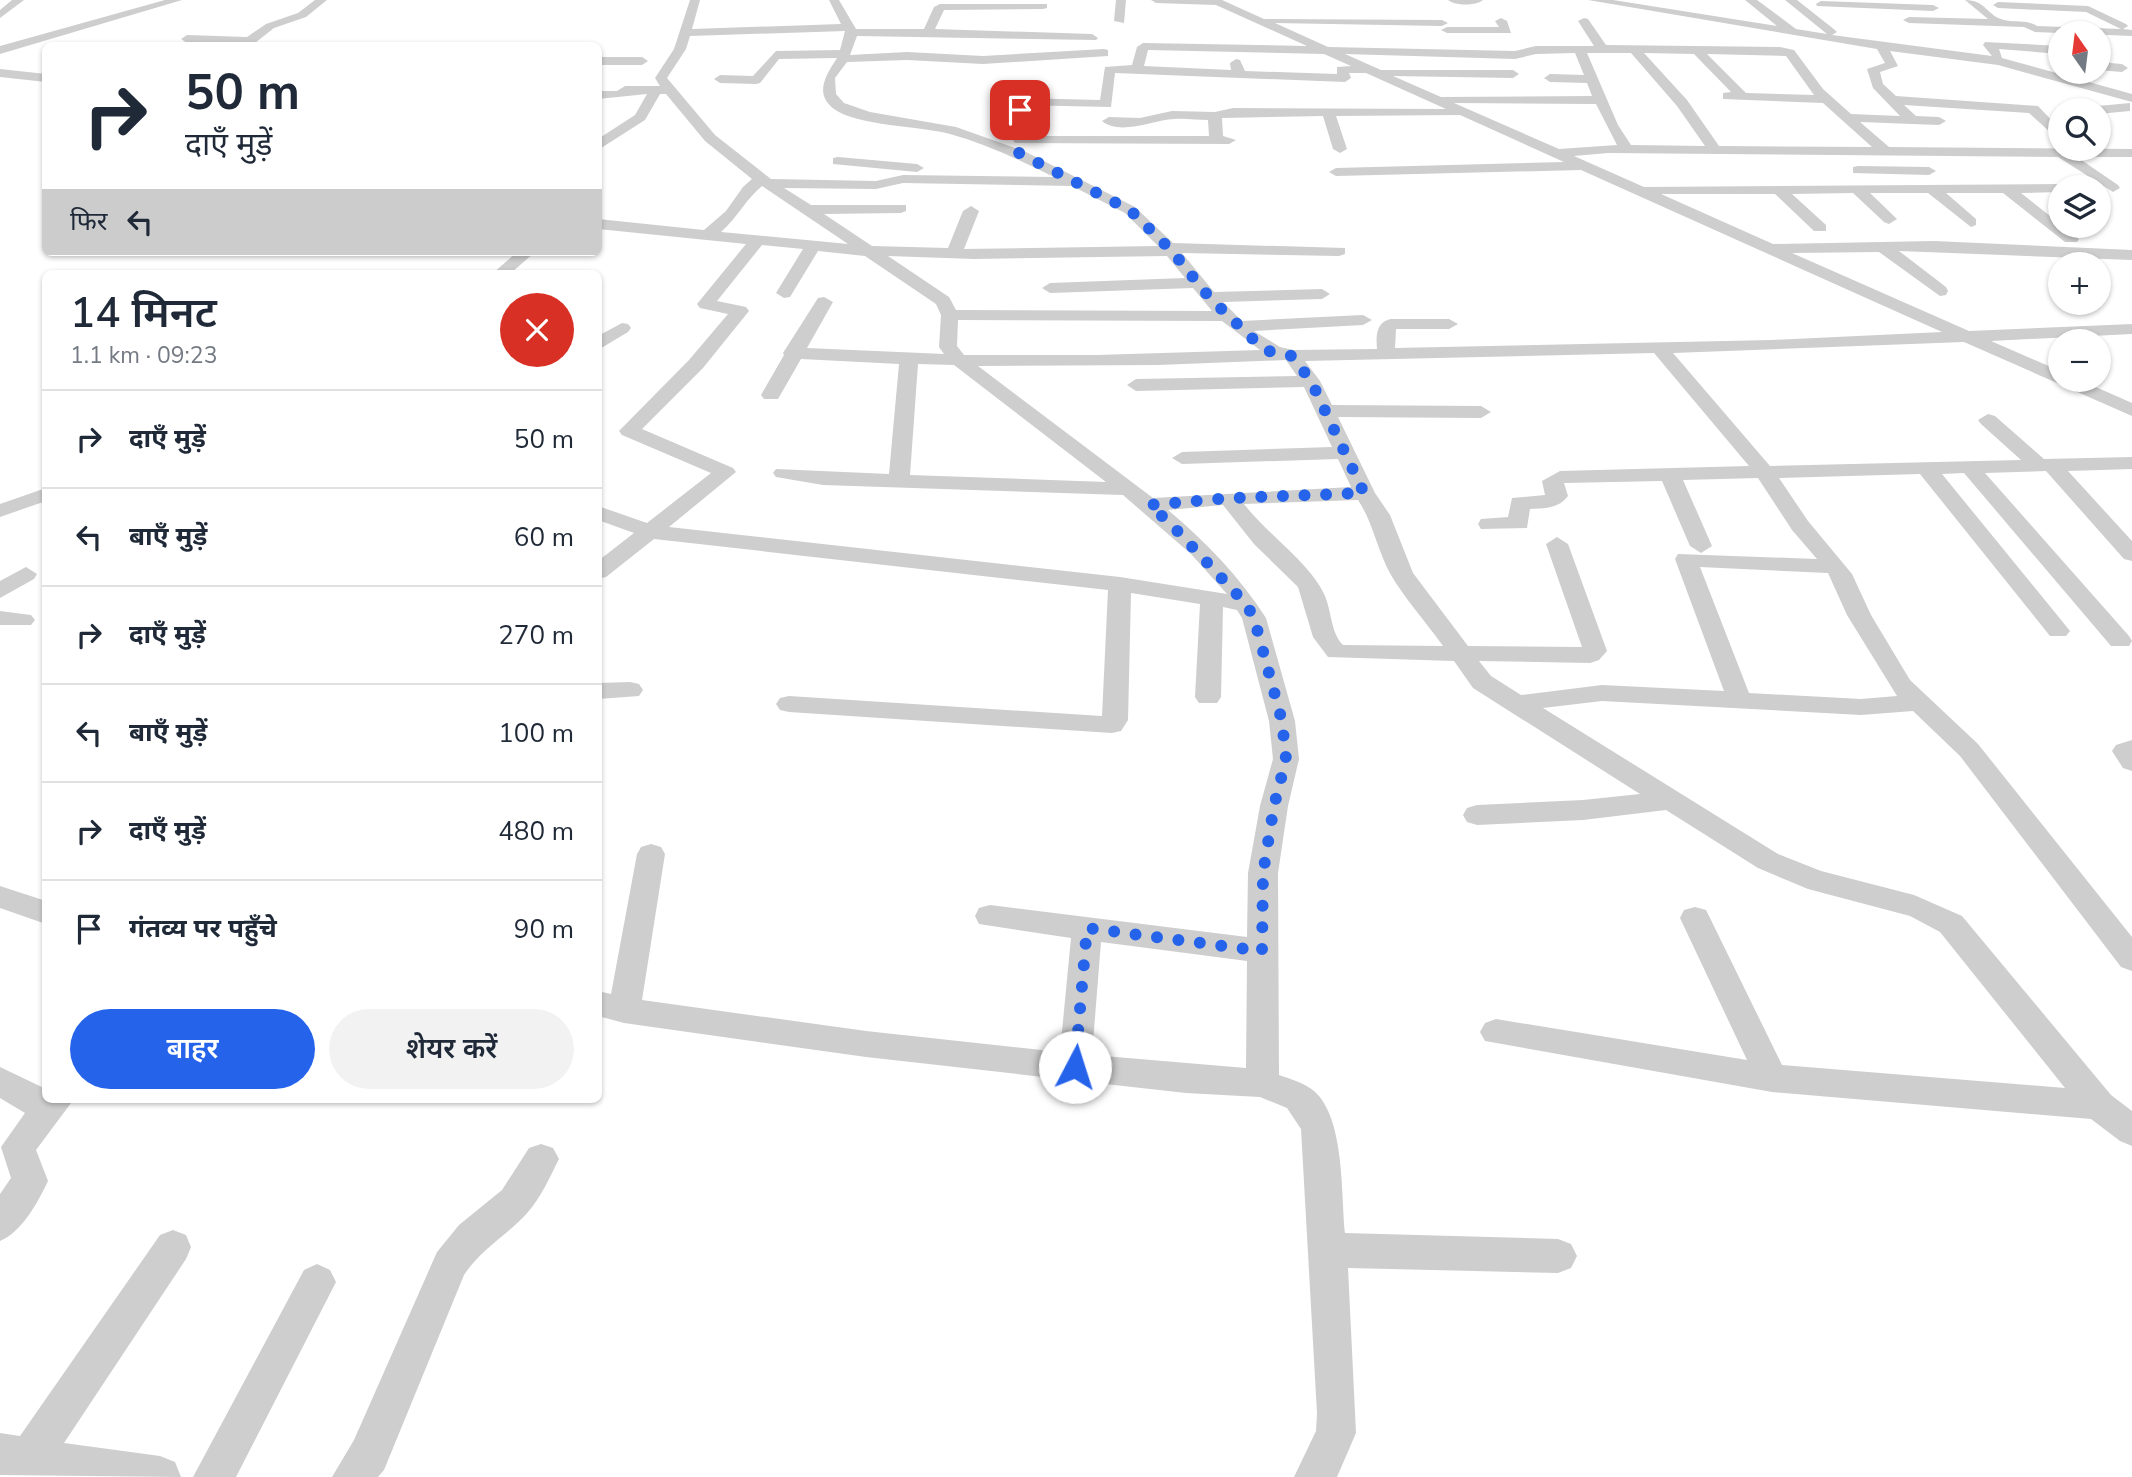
<!DOCTYPE html>
<html lang="hi">
<head>
<meta charset="utf-8">
<style>
  body { margin:0; font-family:"Nunito Sans","Noto Sans Devanagari",sans-serif; background:#f2f2f3; color:#1f2937; height:100vh; display:flex; flex-direction:column; font-size:26px; white-space:nowrap }
  * { box-sizing:border-box; margin:0 }
  p { font-size:23px; color:#747a83 }
  .icon { flex:none; width:38px; height:38px; fill:none; stroke:currentColor; stroke-width:2; stroke-linecap:round; stroke-linejoin:round }
  .map { position:relative; flex:1; overflow:hidden }
  .panel { position:absolute; left:42px; top:270px; width:560px; height:833px; display:flex; flex-direction:column; background:#fff; border-radius:10px; box-shadow:0 2px 5px #0004 }
  .panel>* { flex:none }
  .guide { position:absolute; left:42px; top:42px; width:560px; height:214px; border-radius:10px; box-shadow:0 2px 5px #0004; background:#fff; color:#1f2937; overflow:hidden }
  .needle { width:46px; rotate:346deg }
  .controls { position:absolute; left:2048px; top:21px; display:grid; gap:14px }
  .controls a { display:grid; place-items:center; width:63px; height:63px; border-radius:50%; background:#fff; box-shadow:0 2px 5px #0004; font-size:35px }
  .pin { position:absolute; display:grid; place-items:center; width:60px; height:60px; color:#fff; margin:-30px; border-radius:14px; box-shadow:0 4px 10px #0006 }
  .me { position:absolute; width:77px; margin:-38px; rotate:5deg; stroke-linejoin:round; filter:drop-shadow(0 0 5px #0008) }
  .turn { display:flex; align-items:center; gap:24px; height:147px; padding:0 28px; font-size:32px }
  .turn .icon { width:91px; height:91px; stroke-width:2.5 }
  .turn b { display:block; font-size:49px; line-height:60px }
  .then { display:flex; align-items:center; height:66px; padding:0 28px; background:#0003; gap:14px; font-size:26px }
  .round { display:grid; place-items:center; flex:none; width:74px; height:74px; border-radius:37px; background:#f2f2f3 }
  .overview { display:flex; align-items:center; justify-content:space-between; height:119px; padding:0 28px }
  h1 { font-size:42px; font-weight:600; line-height:52px }
  .cta { display:flex; gap:14px; margin-top:auto; padding:14px 28px }
  .cta a { flex:1; height:80px; border-radius:42px; background:#2563eb; color:#fff; font-size:28px; font-weight:600; line-height:80px; text-align:center }
  .cta a+a { background:#f2f2f3; color:#1f2937 }
  ul { padding:0; list-style:none }
  li { display:flex; align-items:center; gap:21px; height:98px; padding:0 28px; border-top:2px solid #e0e1e3 }
  li div { flex:1 }
  li b { display:block; font-size:26px }
  li em { font-style:normal }
  .map>svg:first-child { display:block }
  .lines { fill:none; stroke-linecap:round; stroke-linejoin:round }
  .minor { fill:#cecece; fill-rule:evenodd }
  .route { stroke:#2563eb; stroke-width:12; stroke-dasharray:0 21.6 }
</style>
</head>
<body>
<div class="map">
<svg width="2132" height="1477" viewBox="0 0 2132 1477">
  <rect width="100%" height="100%" fill="#fff"/>
  <g class="lines">
    <g class="minor">
      <path d="M12 0H24L0 18V10Z"/>
      <path d="M165 0H182L0 54V46Z"/>
      <path d="M315 0H327L306 17 274 28 251 46 187 43 181 39 187 35 247 37 266 24 298 13Z"/>
      <path d="M690 0H700L692 29 841 24 829 0H839L856 29H924L934 7 940 4H1047V8L1043 9 944 10 935 29 1092 34 1098 38 1096 40 857 36 850 55 907 52 983 56 1104 49 1108 50V56L983 64 907 60 847 62 835 78 836 94 844 103 870 112 956 127 1024 151 1135 207 1173 243 1345 248V254L1339 256 1182 253 1214 292 1322 289 1330 294 1322 299 1223 302 1242 321 1363 315 1372 320 1363 325 1254 331 1280 347 1293 350 1377 349C1376 336 1376 322 1391 319H1449L1458 324 1449 329H1396L1395 348 1772 340 1942 332 1581 170 1336 176 1329 172 1336 168 1564 162 1460 115 1336 116 1347 149 1340 153 1333 149 1323 116 1222 118 1223 136 1236 140 1229 144 1015 143 1013 140 1020 136H1209L1208 120C1197 120 1185 118 1174 119 1153 120 1120 136 1102 121L1109 117 1140 118 1172 111 1215 112 1233 108 1446 109 1366 73H1349L1351 78 1345 82 1115 73 1111 107 1014 105V99L1019 98 1100 100 1105 67 1132 65 1137 47 1143 43 1307 46 1216 5 1156 3 1151 0H1222L1264 19 1442 20 1448 23 1442 26 1275 23 1328 47 1515 51 1536 46H1594L1578 21 1584 18 1588 19 1606 45 1780 47 1794 50 1823 89 1851 114 1900 116 1873 88 1867 69 1885 63 1877 49 1588 0H1613L1777 26 1745 0H1757L1796 29 1827 34 1785 0H1797L1835 30 1837 32 1832 35 1992 56 1983 45 1985 42 2060 46V54L1999 49 2002 58 2132 94V102L1998 65 1890 51 1898 66 1880 72 1883 84 1896 96 2038 106 2060 129V141L2029 113 1904 105 1916 116 1939 117 1946 121 1939 125 1860 122 1889 147 2132 149V157H2077L2118 185 2120 188 2113 192 2058 157 1608 153 1574 156 1644 187 2060 184 2067 187H2060V192L2021 193 2079 239 2077 242H2065L2003 193H1946L1976 219V225L1971 227 1928 193H1870L1897 219 1889 224 1884 222 1853 193 1792 194 1826 225V231H1814L1775 194H1661L1773 244 1934 241 2132 250V260L1899 251 1946 287 1948 291 1946 295 1940 296 1879 252 1792 253 1969 331 2132 324V334L1991 341 2060 371V380H2080L2132 403V416L1964 342 1673 353 1770 466 2021 460 1981 424 1978 420 1988 414 1995 416 2044 459 2132 457V469L2068 471 2132 541V561L2124 559 2046 471 1985 473 2129 636 2132 641 2129 646H2111L1964 473 1942 474 2066 626 2070 631 2066 636H2050L1920 474 1779 478 1808 521 1852 574 1871 615 1910 680 1978 744 2132 937V971L2121 967 1960 756 1913 711 1861 715 1602 701 1543 708 1778 854 1821 871 1914 895 1962 916 2111 1095 2132 1111V1146L2120 1141 2091 1119 1772 1092 1485 1041 1480 1032 1485 1023 1496 1019 1747 1060 1680 918 1684 910 1695 907 1706 910 1710 918 1782 1065 2065 1088 1940 932 1910 916 1808 889 1758 868 1666 810 1583 820 1477 825 1467 822 1463 815 1467 808 1477 805 1583 800 1640 794 1473 688 1454 661 1328 657 1313 637 1298 587 1254 544 1223 505 1168 510C1206 542 1239 576 1266 618L1295 721 1299 759 1288 806 1278 873 1279 1075C1290 1079 1305 1083 1314 1091 1345 1118 1341 1194 1345 1233L1558 1239 1571 1244 1577 1256 1571 1268 1558 1273 1348 1268 1356 1433 1337 1477H1294L1316 1431 1317 1413 1301 1129 1287 1108 1260 1097 1186 1093 866 1057 624 1023 598 1016V991L611 994 637 854 641 847 651 844 661 847 665 854 642 1000 866 1031 1060 1052 1071 938 979 924 975 916 979 908 990 905 1247 937 1248 873 1260 806 1273 759 1269 721 1242 618 1237 610 1223 607 1221 697 1217 703H1199L1195 697 1200 604 1131 593 1128 720 1121 731 1112 733 789 712 780 710 776 704 780 698 789 696 1102 716 1108 590 654 539 606 577 598 579V561L634 533 598 520V506L647 523 711 473 622 435 619 431 689 360 728 314 700 308 697 304 746 244 598 229V219L704 230 726 211 743 187 752 179 705 141 666 94H660L645 120 598 150V139L635 115 647 94 598 99V91H617L625 86H660L655 78 674 49ZM845 31 840 50 776 51 753 76 720 75 714 79 720 83 756 84 760 83 779 59 837 58C827 74 813 93 834 109 858 126 920 126 950 134 986 144 1020 160 1054 177L903 175 876 181 771 179 715 135 667 78 686 49 690 36ZM1148 50 1324 54 1351 66 1337 67V74L1245 71 1240 60 1236 59 1230 63 1231 70 1144 66ZM1575 53 1584 75 1550 74 1544 78 1550 82 1587 83 1592 96 1441 97 1393 76 1513 78 1519 74 1513 70H1381L1345 54 1515 59 1536 54ZM1587 53H1631L1677 106 1705 146 1631 145 1618 125ZM1644 53 1694 54 1731 92 1723 93V99L1823 103 1872 147 1719 146 1687 100ZM1707 54 1786 56 1814 95 1746 93ZM1454 103 1596 104 1617 145 1559 149ZM903 183 1072 186 1125 213 1158 246 964 249 979 211 971 206 963 211 948 248 872 246 824 214 901 213 906 211V205H811L784 188 876 189ZM762 186 848 244 721 232C737 218 746 199 762 186ZM762 245 803 249 776 293 784 298 790 297 818 251 865 256 936 304 941 315 939 347 944 354 807 348 833 302 824 297 818 298 783 353 784 355 761 395 764 399H778L801 359 899 364 889 474 776 469 773 473 776 477 823 485 1123 495 1191 554 1227 594 1120 577 669 527 736 472 733 468 642 429 703 368 749 311 746 307 717 301ZM888 256 974 259 1167 256 1185 278 1050 283 1042 288 1050 293 1193 288 1212 311 956 310 949 297ZM958 320 1222 321 1260 350 1097 355H964L957 346ZM1654 353 1749 466 1560 471 1542 481 1545 495 1512 498 1508 517 1481 519 1478 524 1481 529 1527 528 1530 509C1545 508 1558 509 1568 496L1564 483 1662 481 1690 546 1701 553 1712 546 1683 480 1758 478 1792 530 1817 559 1678 554 1675 559 1724 691 1602 685 1521 695 1491 676 1479 661 1590 663 1599 660 1607 651 1568 544 1557 537 1546 544 1582 647 1468 646 1413 573 1390 515 1375 493 1338 417 1481 418 1491 412 1481 406 1332 405 1320 381 1305 361ZM1286 360 1297 376 1136 379 1127 385 1136 391 1304 387 1332 447 1182 452 1172 458 1182 464 1338 459 1351 487 1153 498 978 366 1158 365ZM918 364 954 365 1106 482 910 475ZM1358 500C1373 522 1377 550 1391 575 1405 599 1426 622 1443 646L1343 645C1330 632 1332 610 1324 594 1310 563 1267 534 1244 504ZM1700 567 1828 573 1847 615 1897 696 1861 699 1749 693ZM1101 942 1247 961 1246 1068 1092 1055Z"/>
      <path d="M1116 0H1126L1124 23 1114 21Z"/>
      <path d="M1448 0H1483C1476 6 1455 6 1448 0Z"/>
      <path d="M1965 0C1986 0 1987 16 2004 20 2016 23 2026 19 2037 26L2121 29 2086 12 1998 8 1993 5 1998 2 2088 6 2126 24 2128 26 2123 29 2132 30V36L2035 32 2024 27 1909 23 1903 20 1909 17 1988 19Z"/>
      <path d="M1821 1 1933 5 1939 8 1933 11 1817 6 1816 4Z"/>
      <path d="M1501 18 1507 21 1511 33H1447L1441 30 1447 27H1499L1495 21Z"/>
      <path d="M95 42 119 46H89Z"/>
      <path d="M598 57H642L648 61 642 65H598Z"/>
      <path d="M2098 62 2122 64 2128 68 2122 72 2098 70Z"/>
      <path d="M0 69 46 74V82L0 77Z"/>
      <path d="M2130 103V111L2098 114V110H2091L2098 106Z"/>
      <path d="M838 157 917 164 924 168 917 172 833 164V158Z"/>
      <path d="M1858 166 1929 167 1936 171 1929 175 1853 173V167Z"/>
      <path d="M517 252H535L511 273H493Z"/>
      <path d="M622 323 628 324 631 328 628 332 598 350V336Z"/>
      <path d="M46 488V501L0 517V504Z"/>
      <path d="M26 567 37 574 34 579 0 598V581Z"/>
      <path d="M0 611 31 615 35 620 31 625H0Z"/>
      <path d="M630 682 639 684 643 690 639 696 598 699V683Z"/>
      <path d="M2132 740V771L2123 768 2112 751 2116 745Z"/>
      <path d="M0 886 46 901V924L0 908Z"/>
      <path d="M0 1067 46 1089V1099H74L36 1150 48 1181C38 1202 22 1232 0 1241V1194L11 1178 1 1147 25 1113 0 1098Z"/>
      <path d="M541 1144 553 1148 559 1159C550 1177 541 1197 528 1212 508 1235 481 1249 464 1275L384 1470 378 1477H332L354 1440 437 1252 459 1225 502 1190 529 1148Z"/>
      <path d="M173 1230 186 1235 191 1247 186 1259 64 1443 160 1456 175 1462 181 1477 0 1475V1433L20 1436 160 1235Z"/>
      <path d="M317 1264 330 1270 336 1282 236 1477H193L304 1270Z"/>
    </g>
  </g>
  <g class="lines">
    <path class="route" d="M1020 110 1019 153 1130 210 1172 251 1209 297 1257 343 1269 351 1292 356 1311 381 1364 493 1230 498 1149 505 1169 522 1246 604 1254 618 1282 721 1286 759 1274 806 1263 873 1262 951 1087 928 1075 1067"/>
  </g>
</svg>
<div class="controls">
<a><svg class="needle" viewBox="-14 -14 28 28"><path d="M0-13l5 13h-10z" fill="#e53935"/><path d="M0 13l5-13h-10z" fill="#747a83"/></svg></a>
<a><svg class="icon" aria-label="search" viewBox="0 0 24 24"><circle cx="10" cy="10" r="6"/><path d="M15 15l6 6"/></svg></a>
<a><svg class="icon" aria-label="layers" viewBox="0 0 24 24"><path d="M12 4l9 5-9 5-9-5zM3 14l9 5 9-5"/></svg></a>
<a>+</a>
<a>−</a>
</div>
<div class="pin" style="left:1020px;top:110px;background:#d93025"><svg class="icon" aria-label="arrive" viewBox="0 0 24 24"><path d="M6 21V4h12l-3 4 3 4H6"/></svg></div>
<svg class="me" style="left:1075px;top:1067px" viewBox="-20 -20 40 40"><circle r="19" fill="#fff"/><path d="M0-13L10 11 0 6-10 11z" fill="#2563eb"/></svg>
<div class="guide">
<div class="turn"><svg class="icon" aria-label="right" viewBox="0 0 24 24"><path d="M7 20v-9h11M14 6l5 5-5 5"/></svg><div><b>50 m</b>दाएँ मुड़ें</div></div>
<div class="then">फिर<svg class="icon" aria-label="left" viewBox="0 0 24 24"><path d="M17 20v-9H6M10 6l-5 5 5 5"/></svg></div>
</div>
<section class="panel">
<div class="overview"><div><h1>14 मिनट</h1><p>1.1 km · 09:23</p></div><a class="round" style="background:#d93025;color:#fff"><svg class="icon" aria-label="close" viewBox="0 0 24 24"><path d="M6 6l12 12M18 6L6 18"/></svg></a></div>
<ul>
<li><svg class="icon" aria-label="right" viewBox="0 0 24 24"><path d="M7 20v-9h11M14 6l5 5-5 5"/></svg><div><b>दाएँ मुड़ें</b></div><em>50 m</em></li>
<li><svg class="icon" aria-label="left" viewBox="0 0 24 24"><path d="M17 20v-9H6M10 6l-5 5 5 5"/></svg><div><b>बाएँ मुड़ें</b></div><em>60 m</em></li>
<li><svg class="icon" aria-label="right" viewBox="0 0 24 24"><path d="M7 20v-9h11M14 6l5 5-5 5"/></svg><div><b>दाएँ मुड़ें</b></div><em>270 m</em></li>
<li><svg class="icon" aria-label="left" viewBox="0 0 24 24"><path d="M17 20v-9H6M10 6l-5 5 5 5"/></svg><div><b>बाएँ मुड़ें</b></div><em>100 m</em></li>
<li><svg class="icon" aria-label="right" viewBox="0 0 24 24"><path d="M7 20v-9h11M14 6l5 5-5 5"/></svg><div><b>दाएँ मुड़ें</b></div><em>480 m</em></li>
<li><svg class="icon" aria-label="arrive" viewBox="0 0 24 24"><path d="M6 21V4h12l-3 4 3 4H6"/></svg><div><b>गंतव्य पर पहुँचे</b></div><em>90 m</em></li>
</ul>
<div class="cta"><a>बाहर</a><a>शेयर करें</a></div>
</section>
</div>
</body>
</html>
